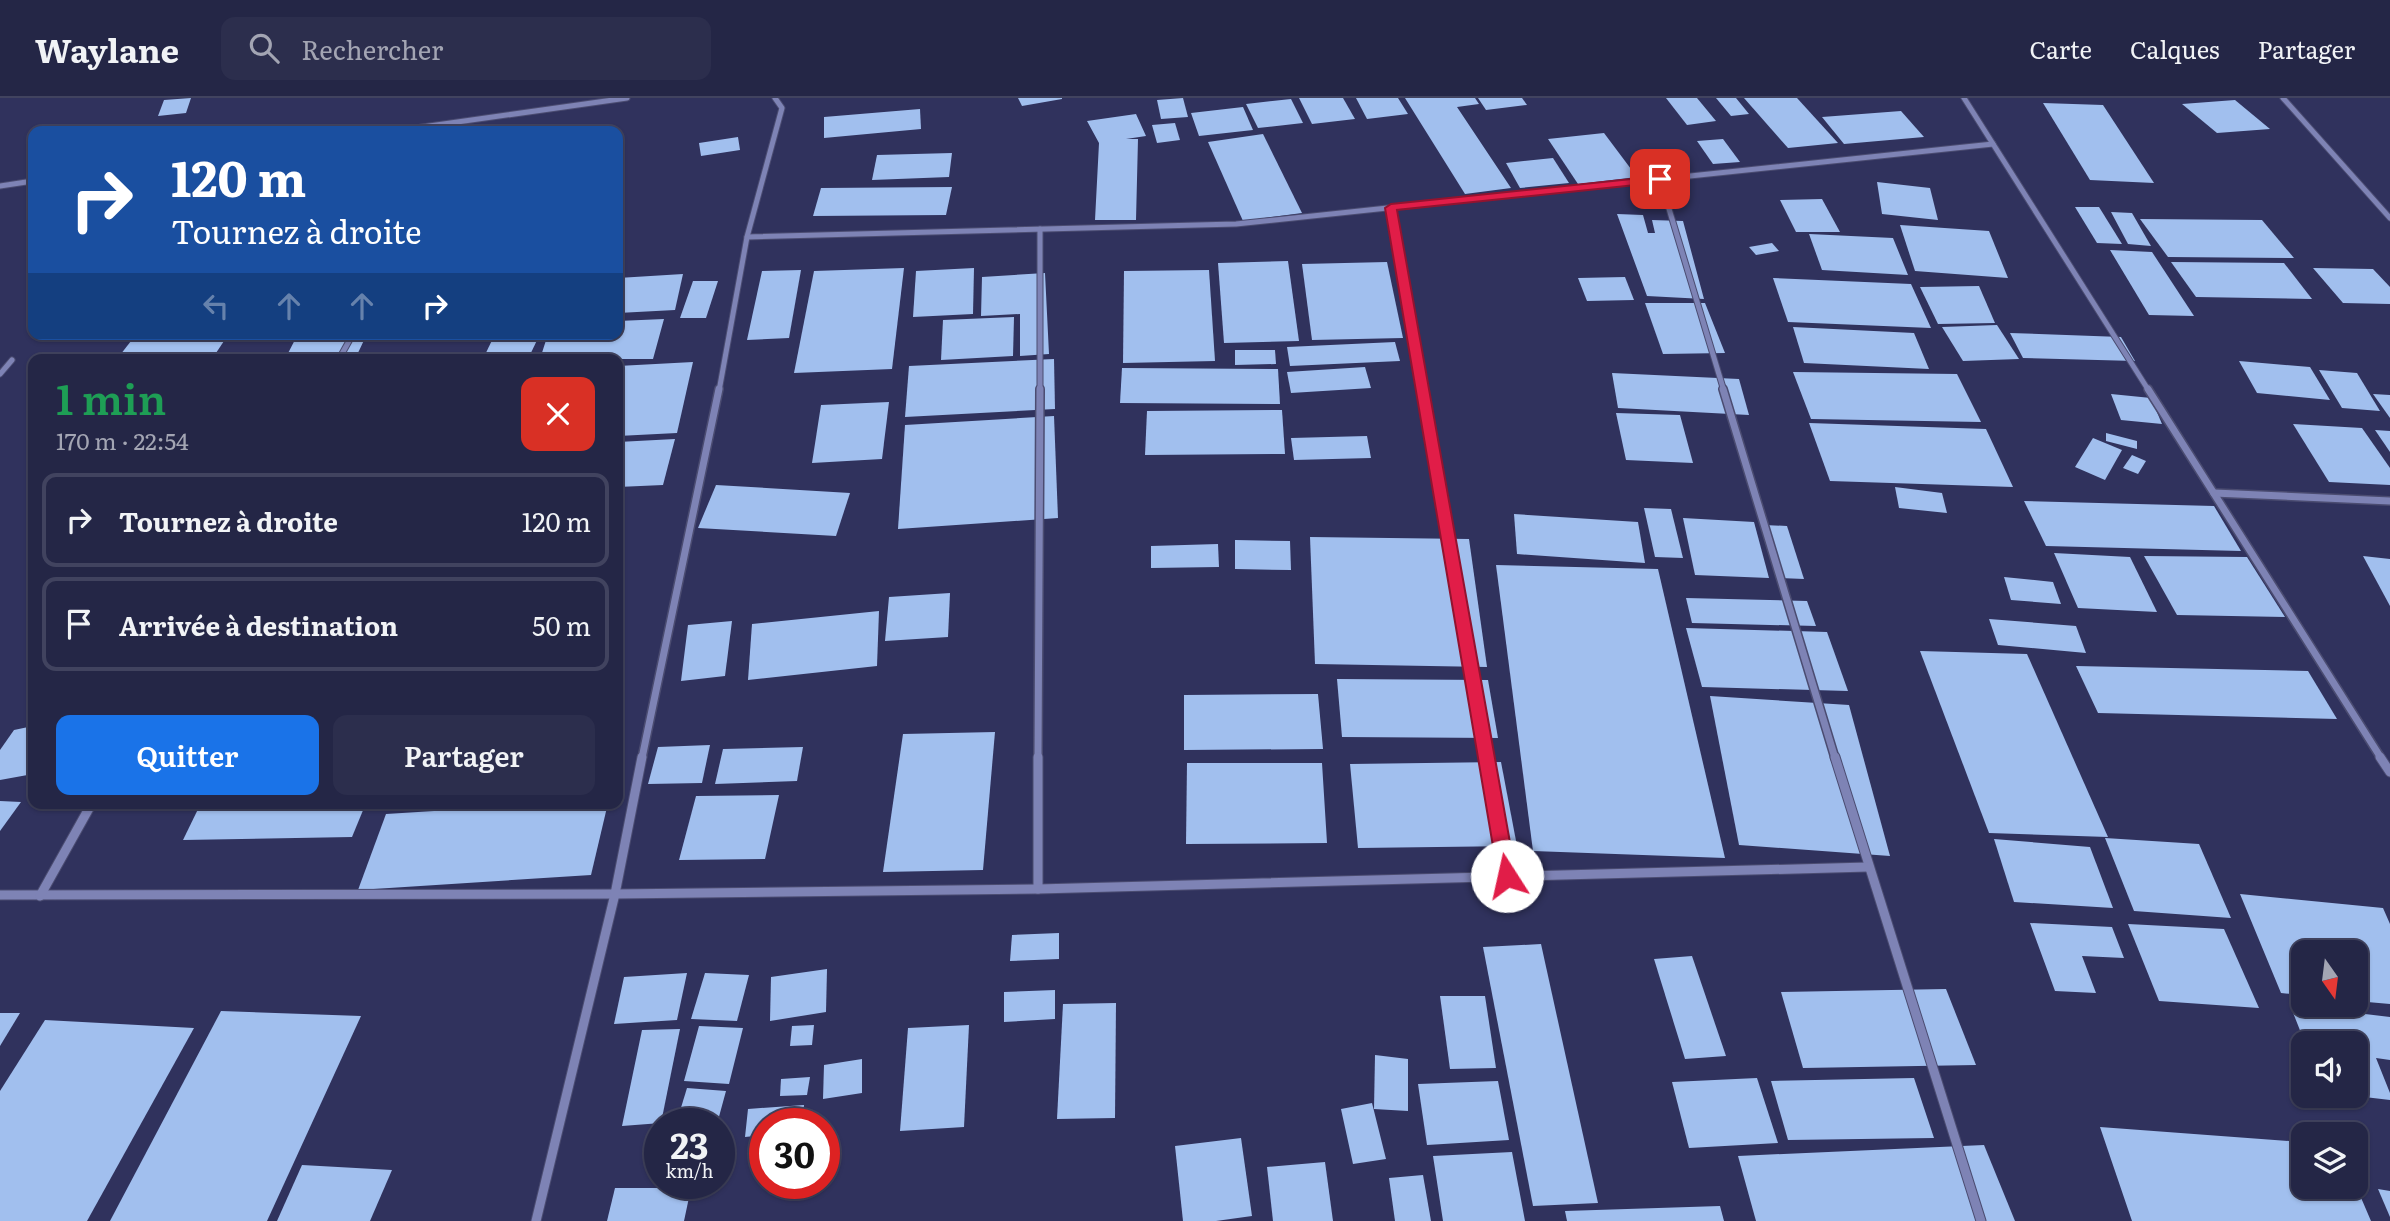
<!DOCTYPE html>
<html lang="fr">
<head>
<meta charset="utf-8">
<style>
  body { margin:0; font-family:Literata,serif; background:#2c2e4d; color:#f1f3f6; height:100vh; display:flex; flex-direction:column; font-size:26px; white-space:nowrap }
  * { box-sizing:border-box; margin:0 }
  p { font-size:23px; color:#a3a5b3 }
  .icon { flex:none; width:38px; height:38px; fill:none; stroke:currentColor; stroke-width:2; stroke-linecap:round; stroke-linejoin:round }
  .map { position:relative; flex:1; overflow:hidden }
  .panel { position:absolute; left:28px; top:256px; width:595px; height:455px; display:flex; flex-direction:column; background:#242646; border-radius:14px; box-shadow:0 2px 5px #0004,0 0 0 2px #41435f }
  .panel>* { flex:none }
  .hud { position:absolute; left:28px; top:28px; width:595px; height:214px; border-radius:14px; box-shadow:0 2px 5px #0004,0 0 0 2px #41435f; background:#1a4fa0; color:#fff; overflow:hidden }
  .needle { width:46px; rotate:166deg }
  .buttons { position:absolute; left:2291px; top:842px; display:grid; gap:14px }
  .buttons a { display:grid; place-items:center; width:77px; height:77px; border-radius:14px; background:#242646; box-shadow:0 2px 5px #0004,0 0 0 2px #41435f; font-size:35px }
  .speed { position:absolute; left:644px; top:1010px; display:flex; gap:14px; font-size:35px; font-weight:700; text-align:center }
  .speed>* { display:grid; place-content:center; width:91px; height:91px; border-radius:50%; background:#242646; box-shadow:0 2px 5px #0004,0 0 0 2px #41435f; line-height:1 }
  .speed small { font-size:18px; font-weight:400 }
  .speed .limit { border:10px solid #d22; background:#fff; color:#111 }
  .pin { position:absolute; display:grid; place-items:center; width:60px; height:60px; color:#fff; margin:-30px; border-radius:14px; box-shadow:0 4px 10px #0006 }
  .me { position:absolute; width:77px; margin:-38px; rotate:350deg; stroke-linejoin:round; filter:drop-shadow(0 0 5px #0008) }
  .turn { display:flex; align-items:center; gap:24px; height:147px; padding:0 28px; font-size:32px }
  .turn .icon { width:91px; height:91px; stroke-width:2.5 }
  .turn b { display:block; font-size:49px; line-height:60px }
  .lanes { display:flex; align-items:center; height:66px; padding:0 28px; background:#0003; justify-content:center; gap:35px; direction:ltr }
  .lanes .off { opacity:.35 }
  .round { display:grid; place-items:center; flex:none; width:74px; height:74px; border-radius:14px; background:#2c2e4d }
  .overview { display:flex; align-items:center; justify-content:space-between; height:119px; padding:0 28px }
  h1 { font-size:42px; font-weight:600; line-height:52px; color:#1e9e55 }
  .primary-button { display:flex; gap:14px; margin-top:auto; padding:14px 28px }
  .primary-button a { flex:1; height:80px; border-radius:14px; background:#1a73e8; color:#fff; font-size:28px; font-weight:600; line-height:80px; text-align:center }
  .primary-button a+a { background:#2c2e4d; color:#f1f3f6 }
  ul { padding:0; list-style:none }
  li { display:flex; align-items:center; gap:21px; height:94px; margin:0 14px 10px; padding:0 14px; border:4px solid #41435f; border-radius:14px }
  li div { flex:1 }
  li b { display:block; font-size:26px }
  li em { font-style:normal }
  header { display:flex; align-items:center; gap:42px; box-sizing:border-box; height:98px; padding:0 35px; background:#242646; border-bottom:2px solid #41435f }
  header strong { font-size:33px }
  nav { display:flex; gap:38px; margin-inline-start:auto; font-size:24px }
  .search { width:490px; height:63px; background:#2c2e4d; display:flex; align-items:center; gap:18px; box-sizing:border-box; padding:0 24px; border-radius:14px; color:#a3a5b3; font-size:26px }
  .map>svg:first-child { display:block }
  .building { fill:#a1bfee }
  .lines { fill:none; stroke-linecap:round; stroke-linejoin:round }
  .minor-far2-casing { stroke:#4b4c71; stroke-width:7 }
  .minor-far1-casing { stroke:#4b4c71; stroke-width:10 }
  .minor-casing { stroke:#4b4c71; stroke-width:11 }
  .minor-far2 { stroke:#7e83b5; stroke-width:5 }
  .minor-far1 { stroke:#7e83b5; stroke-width:7 }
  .minor { stroke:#7e83b5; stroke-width:9 }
  .route { fill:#e11d48; stroke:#92132f; stroke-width:2 }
</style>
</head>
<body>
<header>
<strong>Waylane</strong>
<div class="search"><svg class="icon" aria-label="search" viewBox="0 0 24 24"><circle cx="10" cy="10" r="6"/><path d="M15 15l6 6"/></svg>Rechercher</div>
<nav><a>Carte</a><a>Calques</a><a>Partager</a></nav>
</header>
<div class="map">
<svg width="2390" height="1123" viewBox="0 0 2390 1123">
  <rect width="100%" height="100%" fill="#30325d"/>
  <g class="building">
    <path d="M191 0 186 15 158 18 164 2Z"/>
    <path d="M1018 0H1062V1L1022 8Z"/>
    <path d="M1183 0 1188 19 1161 21 1157 2Z"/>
    <path d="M1299 0H1343L1355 21 1312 26Z"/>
    <path d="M1356 0H1398L1408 16 1367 21Z"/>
    <path d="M1405 0H1475L1479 6 1457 9 1511 90 1465 96Z"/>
    <path d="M1478 0H1522L1527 7 1486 12Z"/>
    <path d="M1666 0H1697L1716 23 1687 27Z"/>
    <path d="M1716 0H1736L1749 16 1731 18Z"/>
    <path d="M1744 0H1797L1838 45 1788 50Z"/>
    <path d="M1291 1 1303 25 1258 30 1246 6Z"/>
    <path d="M2235 2 2270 31 2217 35 2182 6Z"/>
    <path d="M2043 5 2103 7 2154 85 2090 82Z"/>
    <path d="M1243 9 1253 32 1199 38 1191 15Z"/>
    <path d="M920 11 921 31 824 40V19Z"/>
    <path d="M1901 13 1924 39 1844 46 1822 19Z"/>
    <path d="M1136 16 1146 38 1126 41H1138L1136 122H1095L1099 45 1087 23Z"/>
    <path d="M1175 25 1180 42 1157 45 1152 27Z"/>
    <path d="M1604 35 1637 79 1578 86 1548 41Z"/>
    <path d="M1263 36 1302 115 1243 123 1208 44Z"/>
    <path d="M738 39 740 52 701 58 699 45Z"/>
    <path d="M1723 41 1740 64 1713 66 1697 43Z"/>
    <path d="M952 55 949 79 872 82 877 57Z"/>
    <path d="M1553 60 1569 85 1520 90 1506 65Z"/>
    <path d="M1877 84 1930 90 1938 122 1882 116Z"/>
    <path d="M952 89 946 117 813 118 821 90Z"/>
    <path d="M1822 101 1840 134H1796L1780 102Z"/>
    <path d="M2075 109H2099L2122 146 2097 145Z"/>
    <path d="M2111 114 2132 115 2151 148 2128 146Z"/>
    <path d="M1617 116 1643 117 1648 135H1655L1652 122 1683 123 1704 201 1647 198Z"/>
    <path d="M2140 121 2262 122 2294 160 2168 159Z"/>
    <path d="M1900 127 1989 133 2008 180 1915 173Z"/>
    <path d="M1809 136 1893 140 1908 177 1822 172Z"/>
    <path d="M1772 145 1779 153 1756 157 1749 149Z"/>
    <path d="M2110 152 2152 154 2194 218 2149 217Z"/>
    <path d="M1288 163 1299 243 1224 245 1218 165Z"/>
    <path d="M1387 164 1403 240 1312 242 1302 166Z"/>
    <path d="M2171 164 2284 165 2312 201 2196 199Z"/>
    <path d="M904 170 892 271 794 275 814 173Z"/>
    <path d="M974 170 973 216 913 219 916 173Z"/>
    <path d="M2313 170 2373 171 2390 189V206L2343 205Z"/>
    <path d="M801 172 789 240 747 242 762 173Z"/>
    <path d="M1209 172 1215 263 1123 265 1124 173Z"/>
    <path d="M1045 175 1049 256 1020 258V216L981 218 982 179Z"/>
    <path d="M683 176 675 212 618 215V180Z"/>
    <path d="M1625 179 1634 202 1587 203 1578 180Z"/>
    <path d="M1773 180 1911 186 1931 230 1788 224Z"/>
    <path d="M693 183H718L706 220H680Z"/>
    <path d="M1979 188 1995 225 1938 226 1920 189Z"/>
    <path d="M1645 205H1705L1725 255 1663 256Z"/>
    <path d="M1014 219 1013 258 941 262 943 222Z"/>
    <path d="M664 221 653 261H540L548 236H618V223Z"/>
    <path d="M1997 227 2019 261 1963 263 1942 229Z"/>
    <path d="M1793 229 1914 235 1929 271 1804 265Z"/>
    <path d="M2010 235 2121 239 2135 263 2023 260Z"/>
    <path d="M298 236H367L356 259 285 261Z"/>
    <path d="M495 236H540L528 261H483Z"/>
    <path d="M131 243H224L212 261H117Z"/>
    <path d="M1395 244 1400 263 1290 268 1287 249Z"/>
    <path d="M1235 252H1275L1276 266 1235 267Z"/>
    <path d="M1054 261 1055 311 905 319 909 268Z"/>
    <path d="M2239 263 2310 269 2330 302 2257 295Z"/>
    <path d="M693 264 677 335 618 338V268Z"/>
    <path d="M1365 269 1371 290 1291 295 1287 274Z"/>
    <path d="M1122 270 1278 271 1280 306 1120 305Z"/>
    <path d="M2319 272 2357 275 2380 313 2342 310Z"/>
    <path d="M1793 274 1957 276 1981 324 1811 321Z"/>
    <path d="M1612 275 1739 281 1749 317 1618 310Z"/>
    <path d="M2111 296 2151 300 2162 326 2121 322Z"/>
    <path d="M2373 296 2390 297V320Z"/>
    <path d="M889 304 882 361 812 365 821 307Z"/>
    <path d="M1282 312 1285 356 1145 357 1147 313Z"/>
    <path d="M1616 315 1680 317 1693 365 1626 362Z"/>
    <path d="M1054 318 1058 420 898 431 905 327Z"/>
    <path d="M1809 325 1986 331 2013 389 1830 383Z"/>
    <path d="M2293 326 2362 330 2390 370V387L2329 384Z"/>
    <path d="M2375 332 2390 333V354Z"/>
    <path d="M2106 335 2137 343V351L2106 343Z"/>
    <path d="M1367 338 1371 360 1294 362 1291 340Z"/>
    <path d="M2093 340 2122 352 2105 382 2075 369Z"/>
    <path d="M675 341 663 387 618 389V344Z"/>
    <path d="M2132 357 2146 363 2138 376 2123 370Z"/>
    <path d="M716 387 850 395 836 438 698 430Z"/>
    <path d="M1895 389 1942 395 1947 415 1899 410Z"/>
    <path d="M2024 403 2214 408 2241 453 2046 448Z"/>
    <path d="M1644 410 1671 411 1683 460 1655 459Z"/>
    <path d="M1514 416 1638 424 1645 465 1517 456Z"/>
    <path d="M1683 420 1754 424 1769 480 1695 477Z"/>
    <path d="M1764 427 1787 428 1804 481 1780 480Z"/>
    <path d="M1310 439 1469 441 1487 569 1315 566Z"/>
    <path d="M1235 442 1290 443 1291 472 1235 471Z"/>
    <path d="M1218 446 1219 469 1151 470V448Z"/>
    <path d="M2054 455 2130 459 2157 514 2078 510Z"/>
    <path d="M2144 458 2247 459 2285 519 2177 517Z"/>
    <path d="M2363 458 2390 461V508Z"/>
    <path d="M1496 467 1658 471 1725 760 1533 753Z"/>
    <path d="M2004 479 2053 484 2061 506 2011 502Z"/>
    <path d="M950 495 948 539 885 543 889 499Z"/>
    <path d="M1686 500 1807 503 1816 528 1692 525Z"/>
    <path d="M879 513 877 568 748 582 752 526Z"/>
    <path d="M1989 521 2076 528 2086 555 1998 547Z"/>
    <path d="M732 523 725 578 681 583 688 527Z"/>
    <path d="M1686 530 1827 534 1848 593 1702 589Z"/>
    <path d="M1920 553 2027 556 2108 739 1989 735Z"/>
    <path d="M2076 568 2308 573 2337 621 2098 615Z"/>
    <path d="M1337 581 1488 582 1498 640 1342 639Z"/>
    <path d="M1318 596 1323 651 1184 652V597Z"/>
    <path d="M1710 598 1849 607 1890 758 1739 747Z"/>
    <path d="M33 628V676L0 682V652L14 632Z"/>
    <path d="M995 634 983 772 883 774 903 636Z"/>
    <path d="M710 647 702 685 648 686 658 649Z"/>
    <path d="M803 649 797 683 715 686 723 651Z"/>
    <path d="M1501 664 1517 748 1358 750 1350 666Z"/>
    <path d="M1187 665H1322L1327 745 1186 746Z"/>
    <path d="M779 697 765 761 679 762 696 698Z"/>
    <path d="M0 703 21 704 0 733Z"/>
    <path d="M201 705H366L352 739 183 742Z"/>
    <path d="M561 705H608L591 777 358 792 386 716Z"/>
    <path d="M2105 740 2199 746 2231 820 2134 813Z"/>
    <path d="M1994 741 2090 749 2113 810 2014 804Z"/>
    <path d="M2240 796 2383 810 2390 826V906L2356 903V854H2303V897L2281 895Z"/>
    <path d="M2030 825 2112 829 2124 860 2082 858 2096 895 2055 893Z"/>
    <path d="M2128 826 2224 831 2259 910 2159 903Z"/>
    <path d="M1059 835V861L1010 863 1012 837Z"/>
    <path d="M1541 846 1598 1105 1533 1108 1483 849Z"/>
    <path d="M1692 858 1726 958 1685 961 1654 861Z"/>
    <path d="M827 871 826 914 770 923 771 879Z"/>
    <path d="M687 875 677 922 614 926 624 879Z"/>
    <path d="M705 875 749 877 737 923 691 921Z"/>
    <path d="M1946 891 1976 967 1803 970 1781 894Z"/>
    <path d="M1055 892V921L1004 924V894Z"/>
    <path d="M1440 898H1485L1496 970 1450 971Z"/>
    <path d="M1116 905 1115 1020 1057 1021 1063 906Z"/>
    <path d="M2290 907 2390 919V962L2376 960 2390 995V1002L2356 998V945H2305Z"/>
    <path d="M221 913 361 918 267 1123H110Z"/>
    <path d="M0 915H20L0 948Z"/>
    <path d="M45 922 194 930 87 1123H0V993Z"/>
    <path d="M814 927 812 947 790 948 792 928Z"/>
    <path d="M969 927 964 1029 900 1033 908 930Z"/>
    <path d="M699 928 743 930 729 986 684 983Z"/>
    <path d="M680 931 661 1025 622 1028 642 932Z"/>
    <path d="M1375 957 1408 961V1013L1374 1011Z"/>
    <path d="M862 961V995L823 1001 824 967Z"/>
    <path d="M810 979 807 997 780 998 781 981Z"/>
    <path d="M1757 980 1778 1045 1689 1050 1672 984Z"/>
    <path d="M1914 980 1934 1040 1788 1042 1771 983Z"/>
    <path d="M1498 983 1509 1042 1427 1047 1418 986Z"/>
    <path d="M687 990 726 993 717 1026H676Z"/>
    <path d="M1372 1005 1386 1061 1353 1066 1341 1011Z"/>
    <path d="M804 1007 802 1026H765V1037L745 1039 748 1011Z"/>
    <path d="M2100 1029 2303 1044V1088H2356L2371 1123H2132Z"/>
    <path d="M1241 1040 1252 1118 1216 1123H1183L1175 1048Z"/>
    <path d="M1984 1047 2015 1123H1756L1738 1058Z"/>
    <path d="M1512 1054 1525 1123H1443L1433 1058Z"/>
    <path d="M1325 1064 1333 1123H1273L1267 1069Z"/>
    <path d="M302 1067 392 1072 370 1123H277Z"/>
    <path d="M1423 1077 1431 1123H1395L1389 1080Z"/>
    <path d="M615 1090H691L684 1123H607Z"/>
    <path d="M2378 1091 2390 1093V1119Z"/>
    <path d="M1720 1108 1724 1123H1567L1565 1113Z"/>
  </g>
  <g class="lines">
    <g class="minor-far2-casing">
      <g id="minor-far2">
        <path d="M1964 0 2149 293"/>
        <path d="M2283 0 2390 120"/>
        <path d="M394 33 627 0"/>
        <path d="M1660 81 1724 293"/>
        <path d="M0 88 33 83"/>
        <path d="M1391 110 1423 293"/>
        <path d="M747 139 1236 126 1993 46"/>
        <path d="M339 261 353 236"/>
        <path d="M0 276 12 262"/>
        <path d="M719 293 747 139 782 10 775 0"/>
        <path d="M1040 293V131"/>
      </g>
    </g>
    <g class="minor-far1-casing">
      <g id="minor-far1">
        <path d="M1422 291 1487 660"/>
        <path d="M1723 291 1835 660"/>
        <path d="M2148 291 2381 660"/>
        <path d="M2214 395 2390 403"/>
        <path d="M642 660 719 291"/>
        <path d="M1038 660 1040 291"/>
      </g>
    </g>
    <g class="minor-casing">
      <g id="minor">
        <path d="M1486 659 1507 778"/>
        <path d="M1835 659 1981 1123"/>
        <path d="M2380 659 2390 674"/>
        <path d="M1038 791V659"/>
        <path d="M0 797 615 796 1038 791 1868 769"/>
        <path d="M40 798 92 705"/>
        <path d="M536 1123 615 796 642 659"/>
      </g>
    </g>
    <use href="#minor-far2" class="minor-far2"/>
    <use href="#minor-far1" class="minor-far1"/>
    <use href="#minor" class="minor"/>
  </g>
  <path class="route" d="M1660 78 1666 81 1664 84 1397 112 1516 778 1513 784 1507 786 1501 784 1498 778 1385 110 1391 106Z"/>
</svg>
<div class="buttons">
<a><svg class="needle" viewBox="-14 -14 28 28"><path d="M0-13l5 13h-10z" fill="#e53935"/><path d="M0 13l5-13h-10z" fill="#a3a5b3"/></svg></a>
<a><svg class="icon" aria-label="sound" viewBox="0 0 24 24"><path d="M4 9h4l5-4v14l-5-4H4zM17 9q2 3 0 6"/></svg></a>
<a><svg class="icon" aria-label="layers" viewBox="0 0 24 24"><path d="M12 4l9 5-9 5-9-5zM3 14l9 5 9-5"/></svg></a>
</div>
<div class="speed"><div>23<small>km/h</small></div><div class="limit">30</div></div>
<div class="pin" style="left:1660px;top:81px;background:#d93025"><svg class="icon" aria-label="arrive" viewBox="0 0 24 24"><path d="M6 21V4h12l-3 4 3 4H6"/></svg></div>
<svg class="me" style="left:1507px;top:778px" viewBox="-20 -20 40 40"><circle r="19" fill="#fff"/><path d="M0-13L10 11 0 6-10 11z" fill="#e11d48"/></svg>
<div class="hud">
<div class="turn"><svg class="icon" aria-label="right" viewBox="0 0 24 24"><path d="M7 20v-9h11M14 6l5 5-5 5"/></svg><div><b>120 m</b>Tournez à droite</div></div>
<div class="lanes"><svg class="icon off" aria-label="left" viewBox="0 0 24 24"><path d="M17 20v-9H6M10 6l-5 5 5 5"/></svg><svg class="icon off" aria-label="ahead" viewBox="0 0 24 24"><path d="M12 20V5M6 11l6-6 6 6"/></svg><svg class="icon off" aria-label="ahead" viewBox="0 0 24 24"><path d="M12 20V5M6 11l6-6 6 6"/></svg><svg class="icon" aria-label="right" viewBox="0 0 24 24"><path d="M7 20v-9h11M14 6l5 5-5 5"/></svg></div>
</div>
<section class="panel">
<div class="overview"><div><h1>1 min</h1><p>170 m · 22:54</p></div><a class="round" style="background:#d93025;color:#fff"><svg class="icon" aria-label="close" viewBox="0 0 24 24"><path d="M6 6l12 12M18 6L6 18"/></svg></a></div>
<ul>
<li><svg class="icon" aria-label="right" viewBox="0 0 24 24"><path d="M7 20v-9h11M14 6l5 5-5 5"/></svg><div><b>Tournez à droite</b></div><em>120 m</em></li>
<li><svg class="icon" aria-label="arrive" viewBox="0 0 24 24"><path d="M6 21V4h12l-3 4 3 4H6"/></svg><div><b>Arrivée à destination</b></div><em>50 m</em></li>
</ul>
<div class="primary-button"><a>Quitter</a><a>Partager</a></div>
</section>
</div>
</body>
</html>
